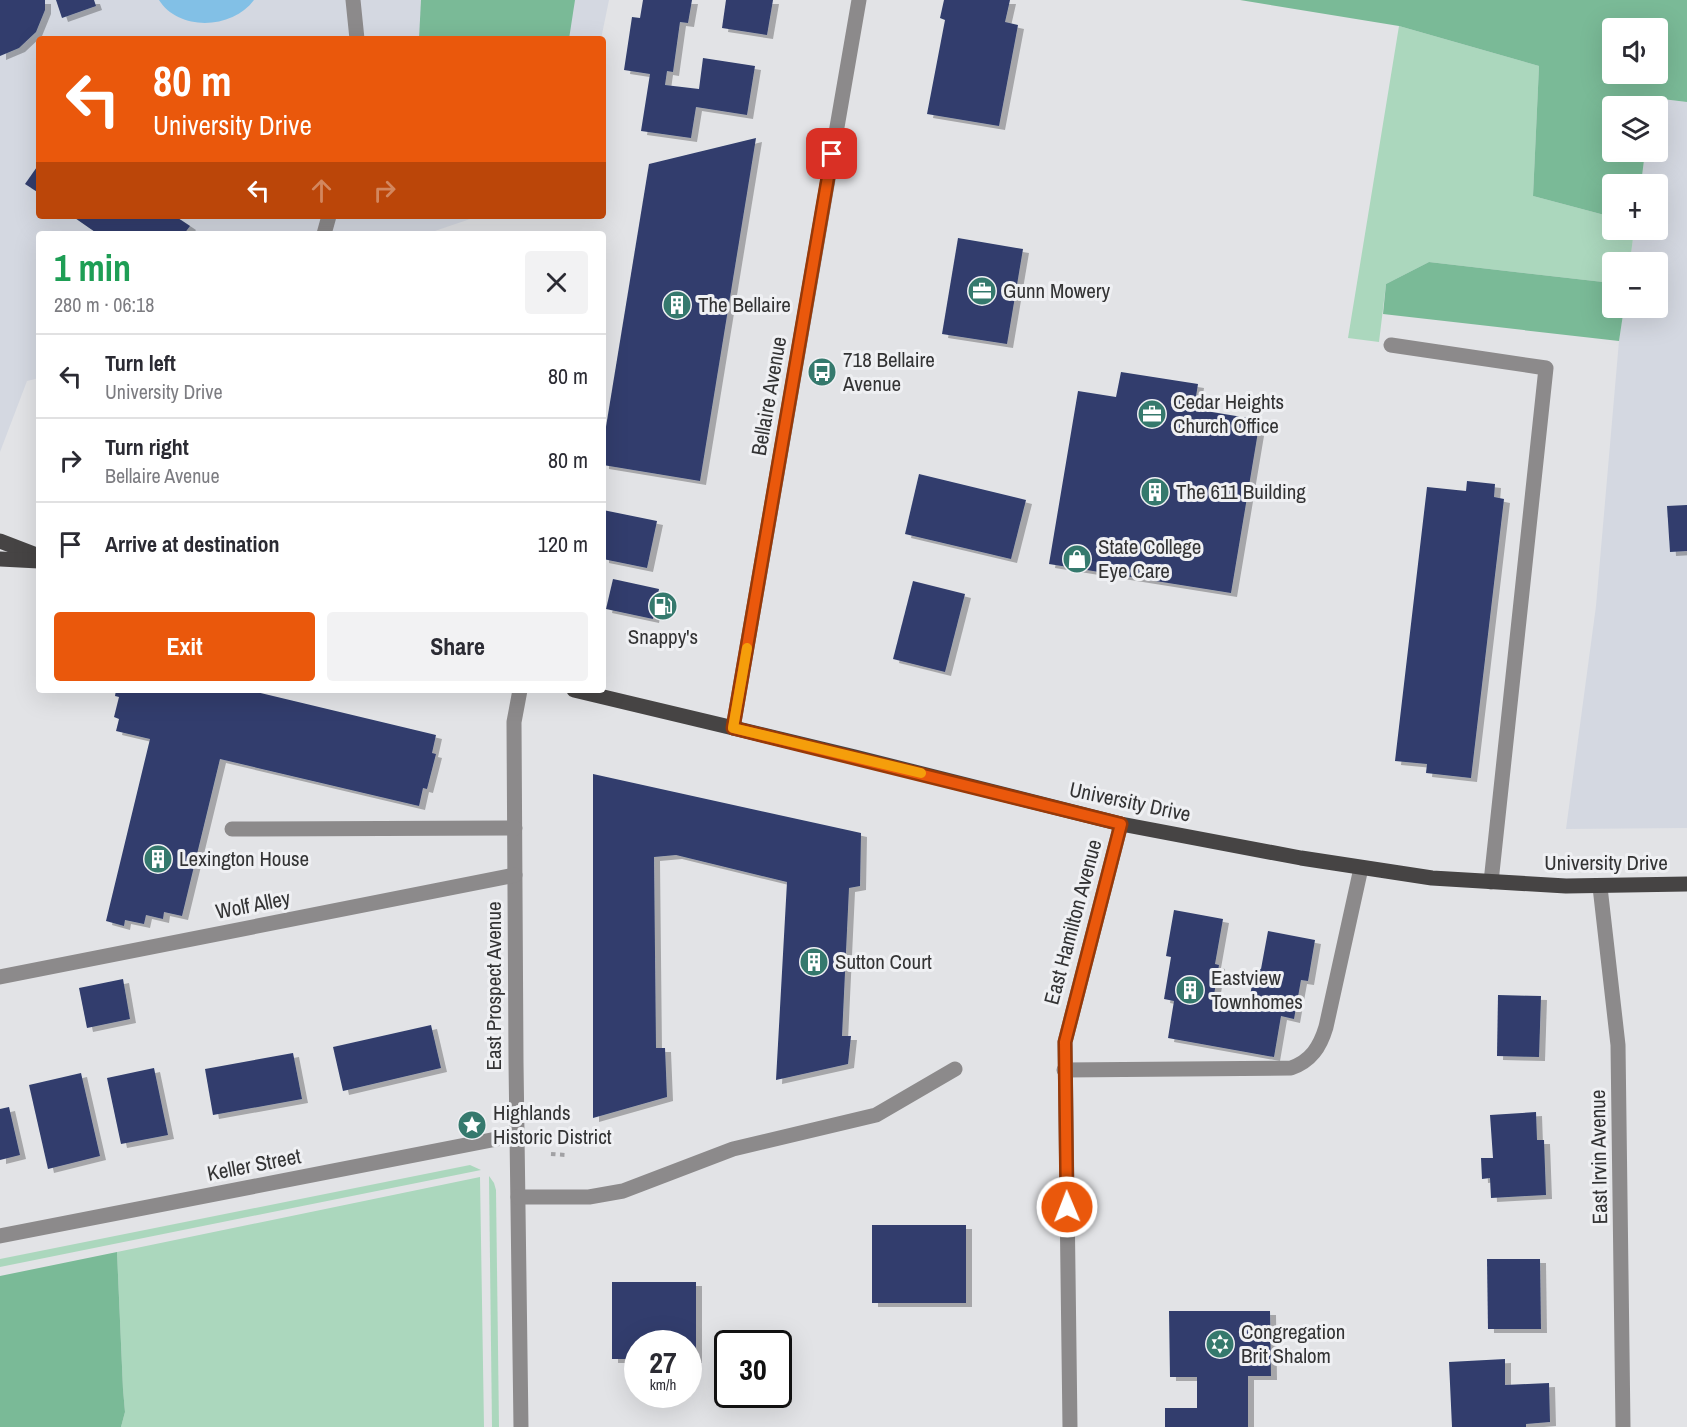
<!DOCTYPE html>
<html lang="en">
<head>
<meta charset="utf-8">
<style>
  body { margin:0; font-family:"Archivo Narrow",sans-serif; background:#f2f2f3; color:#2b2b33; height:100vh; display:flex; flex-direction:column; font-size:22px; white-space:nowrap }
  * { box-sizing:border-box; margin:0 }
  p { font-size:20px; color:#7c7c81 }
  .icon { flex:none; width:33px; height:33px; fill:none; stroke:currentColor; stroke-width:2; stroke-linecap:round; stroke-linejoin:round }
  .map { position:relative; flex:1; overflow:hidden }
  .drawer { position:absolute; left:36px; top:231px; width:570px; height:462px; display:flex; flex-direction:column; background:#fff; border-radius:6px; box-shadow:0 6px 24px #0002 }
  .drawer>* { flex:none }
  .top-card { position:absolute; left:36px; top:36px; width:570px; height:183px; border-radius:6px; box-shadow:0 6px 24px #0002; background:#ea580c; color:#fff; overflow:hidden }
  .buttons { position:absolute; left:1602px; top:18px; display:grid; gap:12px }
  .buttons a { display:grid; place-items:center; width:66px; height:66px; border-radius:6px; background:#fff; box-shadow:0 6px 24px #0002; font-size:30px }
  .speed { position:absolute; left:624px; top:1330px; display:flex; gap:12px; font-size:30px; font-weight:700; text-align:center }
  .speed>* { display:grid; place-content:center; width:78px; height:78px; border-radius:50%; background:#fff; box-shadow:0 6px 24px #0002; line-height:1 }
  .speed small { font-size:15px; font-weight:400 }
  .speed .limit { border:3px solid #111; border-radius:9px; background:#fff; color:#111 }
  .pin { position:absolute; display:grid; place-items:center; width:51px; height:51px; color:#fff; margin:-26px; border-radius:12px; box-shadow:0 3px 9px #0006 }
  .me { position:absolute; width:66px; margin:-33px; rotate:359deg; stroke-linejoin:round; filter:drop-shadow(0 0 4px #0008) }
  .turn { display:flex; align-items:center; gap:21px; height:126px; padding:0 18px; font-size:27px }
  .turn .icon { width:78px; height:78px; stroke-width:2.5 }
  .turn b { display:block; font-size:42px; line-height:51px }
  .lanes { display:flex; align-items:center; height:57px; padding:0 18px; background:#0003; justify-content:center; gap:30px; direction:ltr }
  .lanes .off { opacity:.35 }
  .round { display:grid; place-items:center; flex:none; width:63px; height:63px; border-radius:6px; background:#f2f2f3 }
  .headline { display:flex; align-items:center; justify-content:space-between; height:102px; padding:0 18px }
  h1 { font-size:36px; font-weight:700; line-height:45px; color:#1e9e55 }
  .button { display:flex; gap:12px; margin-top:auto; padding:12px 18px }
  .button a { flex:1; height:69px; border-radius:6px; background:#ea580c; color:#fff; font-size:24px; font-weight:700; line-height:69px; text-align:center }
  .button a+a { background:#f2f2f3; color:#2b2b33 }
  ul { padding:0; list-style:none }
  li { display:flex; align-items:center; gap:18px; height:84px; padding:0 18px; border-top:2px solid #e1e1e2 }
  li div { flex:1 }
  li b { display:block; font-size:22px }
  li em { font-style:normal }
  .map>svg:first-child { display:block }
  .built { fill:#d4d8e1 }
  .green { fill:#abd7bd }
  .forest { fill:#7aba97; fill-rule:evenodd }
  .water { fill:#82c0e6 }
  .building { fill:#303e6d; filter:url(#shadow) }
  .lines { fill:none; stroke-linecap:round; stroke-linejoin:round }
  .path { stroke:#a1a1a4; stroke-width:4; stroke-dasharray:4.5 4.5; stroke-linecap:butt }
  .minor { stroke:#8c8a8b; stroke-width:15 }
  .major { stroke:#464444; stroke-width:15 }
  .route-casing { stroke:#983908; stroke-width:15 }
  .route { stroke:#ea580c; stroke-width:10 }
  .slow { stroke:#f59e0b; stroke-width:10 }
  .labels { text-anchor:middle; stroke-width:6; stroke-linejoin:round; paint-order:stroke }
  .poi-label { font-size:21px; fill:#333334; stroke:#eff0f3; text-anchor:start }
  .street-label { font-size:21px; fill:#333334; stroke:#eff0f3 }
</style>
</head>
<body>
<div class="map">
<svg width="1687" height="1427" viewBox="0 0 1687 1427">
  <defs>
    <filter id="shadow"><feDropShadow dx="6" dy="4" stdDeviation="0" flood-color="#0004"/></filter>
  </defs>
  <rect width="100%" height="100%" fill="#e2e3e6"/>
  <g class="built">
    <path d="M0 0H609L601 39H39V216H479L426 234H39V378L27 381 0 452Z"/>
    <path d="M1653 98 1687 102V828L1566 829 1596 606 1619 341 1624 308H1658V262H1630L1634 230H1658V184H1641L1645 152H1658V106H1652Z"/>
  </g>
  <g class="green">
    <path d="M1399 26 1539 66 1533 196 1612 217V230H1634L1630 262H1612V283L1429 262 1386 284 1379 342 1348 338Z"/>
    <path d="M470 1165 481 1170 0 1267V1259Z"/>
    <path d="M489 1176 494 1183 496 1190 499 1427H492Z"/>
    <path d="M480 1177 484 1427H121L125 1412 123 1389 117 1252Z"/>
  </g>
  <g class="forest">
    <path d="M421 0H575L569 39H419Z"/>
    <path d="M1240 0H1687V102L1654 98 1652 106H1612V152H1645L1641 184H1612V217L1533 196 1539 66 1399 26ZM1612 28H1658V74H1612Z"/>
    <path d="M1429 262 1612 283V308H1624L1619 341 1383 314 1386 284Z"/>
    <path d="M117 1252 123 1389 125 1412 121 1427H0V1276Z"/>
  </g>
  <path class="water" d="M159 0H254C233 29 179 32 159 0Z"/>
  <g class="building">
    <path d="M0 0H45V10L36 32 19 48 0 56Z"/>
    <path d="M56 0H94L96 6 62 18Z"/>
    <path d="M643 0H692L688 23 680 22 673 72 667 71 665 85 699 89 703 58 755 66 747 115 696 107 691 138 641 131 650 74 624 70 632 17 640 18Z"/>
    <path d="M726 0H773L767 35 722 28Z"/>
    <path d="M944 0H1010L1005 22 1018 25 999 126 927 114 945 20 940 18Z"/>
    <path d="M756 138 700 481 603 465V445L649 164Z"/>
    <path d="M39 164V193L25 184Z"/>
    <path d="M72 216H175L190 226 184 234H98Z"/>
    <path d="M958 238 1023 249 1007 344 942 334Z"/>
    <path d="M1121 372 1198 384 1194 409 1260 420 1231 593 1049 564 1078 391 1116 397Z"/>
    <path d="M919 474 1026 500 1011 559 905 534Z"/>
    <path d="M1467 481 1495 484 1494 497 1504 499 1471 778 1426 773 1427 764 1395 761 1427 487 1466 491Z"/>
    <path d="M1687 505V551L1670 552 1667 506Z"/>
    <path d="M603 510 657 521 647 568 603 559Z"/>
    <path d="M613 579 659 589 653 619 606 609Z"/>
    <path d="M913 581 965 594 945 672 893 659Z"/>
    <path d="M116 690H248L436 735 432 753 436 754 427 789 423 788 419 806 220 759 182 916 164 912 163 919 146 915 144 924 125 920 124 926 106 921 150 739 116 731 119 719 114 717 119 697 115 696Z"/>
    <path d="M593 774 861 833 860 886 849 888 842 1036H851L848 1064 776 1080 787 882 676 855 654 857 656 1048H665L667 1097 593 1118Z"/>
    <path d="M1174 910 1223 919 1215 964 1219 965 1213 1001 1248 1007 1255 968 1261 969 1268 931 1315 940 1308 981 1301 980 1294 1019 1281 1016 1274 1057 1168 1038 1174 1001 1164 999 1171 957 1166 956Z"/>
    <path d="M123 979 130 1019 87 1028 79 988Z"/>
    <path d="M1498 995 1541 996 1539 1057 1497 1056Z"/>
    <path d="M431 1025 441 1068 343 1091 333 1047Z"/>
    <path d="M293 1053 302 1099 213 1115 205 1069Z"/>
    <path d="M154 1068 168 1135 121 1144 107 1078Z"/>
    <path d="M81 1073 100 1156 48 1169 29 1085Z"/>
    <path d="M9 1107 20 1155 0 1160V1109Z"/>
    <path d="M1536 1112 1537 1140H1544L1546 1195 1491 1198 1490 1178 1482 1179 1481 1158H1493L1490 1115Z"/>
    <rect x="872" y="1225" width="94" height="78"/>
    <path d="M1487 1259H1540L1541 1329H1488Z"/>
    <path d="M612 1282H696V1359H688V1344H638V1359H612Z"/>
    <path d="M1169 1311H1270L1271 1376H1248V1427H1165V1408H1197V1377H1170Z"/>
    <path d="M1505 1359V1385L1549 1383 1550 1422 1526 1424V1427H1452L1449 1362Z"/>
  </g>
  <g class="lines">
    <path class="path" d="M551 1154 566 1155"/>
    <g class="minor">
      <path d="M353 0 357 39"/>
      <path d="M324 234 329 216"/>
      <path d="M1391 345 1546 368 1491 882"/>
      <path d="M520 690 514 722 516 1062 521 1427"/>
      <path d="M733 728 859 0"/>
      <path d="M232 829 515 828"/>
      <path d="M1600 887 1618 1045 1623 1427"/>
      <path d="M0 977 515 875"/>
      <path d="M1064 1070 1291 1068C1311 1061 1320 1047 1326 1027L1361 868"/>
      <path d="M518 1197H589L623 1191 733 1149 876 1115 955 1069"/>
      <path d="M0 1236 517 1135"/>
      <path d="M1070 1427 1065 1042 1121 824"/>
    </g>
    <g class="major">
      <path d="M0 541 39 556"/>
      <path d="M0 559 39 561"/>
      <path d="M574 690 855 757 1121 824 1301 858 1432 878 1566 886 1687 884"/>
    </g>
  </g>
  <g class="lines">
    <g class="route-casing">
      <path id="route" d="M832 154 733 728 1121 824 1065 1042 1067 1207"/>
    </g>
    <use href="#route" class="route"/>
    <path class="slow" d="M747 648 733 728 921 773"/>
  </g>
  <defs>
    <g id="office-disc" transform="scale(1.5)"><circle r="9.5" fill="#35796d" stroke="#eff0f3"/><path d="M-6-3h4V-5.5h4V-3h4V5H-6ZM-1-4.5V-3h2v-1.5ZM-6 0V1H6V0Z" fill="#fff"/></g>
    <g id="building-disc" transform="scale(1.5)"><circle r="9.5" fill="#35796d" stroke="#eff0f3"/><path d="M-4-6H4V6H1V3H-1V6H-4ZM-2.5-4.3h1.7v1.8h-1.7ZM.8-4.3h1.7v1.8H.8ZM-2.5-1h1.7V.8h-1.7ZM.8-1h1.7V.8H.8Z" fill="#fff"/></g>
    <g id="bus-disc" transform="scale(1.5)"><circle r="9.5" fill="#35796d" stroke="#eff0f3"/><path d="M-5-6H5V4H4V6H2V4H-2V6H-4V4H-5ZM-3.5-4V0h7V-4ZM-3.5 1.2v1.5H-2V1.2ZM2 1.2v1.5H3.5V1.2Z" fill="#fff"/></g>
    <g id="shop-disc" transform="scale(1.5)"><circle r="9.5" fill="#35796d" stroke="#eff0f3"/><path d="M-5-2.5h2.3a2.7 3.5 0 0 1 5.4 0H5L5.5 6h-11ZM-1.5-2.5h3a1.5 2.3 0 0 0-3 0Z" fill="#fff"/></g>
    <g id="fuel-disc" transform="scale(1.5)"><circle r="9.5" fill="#35796d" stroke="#eff0f3"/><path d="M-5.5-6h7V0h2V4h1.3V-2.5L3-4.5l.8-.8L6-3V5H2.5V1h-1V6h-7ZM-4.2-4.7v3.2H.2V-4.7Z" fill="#fff"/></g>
    <g id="sight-disc" transform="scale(1.5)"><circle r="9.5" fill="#35796d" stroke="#eff0f3"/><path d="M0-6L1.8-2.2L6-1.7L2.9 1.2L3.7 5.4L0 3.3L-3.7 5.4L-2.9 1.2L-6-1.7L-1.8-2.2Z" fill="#fff"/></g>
    <g id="synagogue-disc" transform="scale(1.5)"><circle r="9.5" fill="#35796d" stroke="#eff0f3"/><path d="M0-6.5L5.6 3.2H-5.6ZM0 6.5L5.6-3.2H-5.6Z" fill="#fff"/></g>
  </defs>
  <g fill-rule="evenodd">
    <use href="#office-disc" x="982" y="291"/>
    <use href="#building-disc" x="677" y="305"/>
    <use href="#bus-disc" x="822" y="372"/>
    <use href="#office-disc" x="1152" y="414"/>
    <use href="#building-disc" x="1155" y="492"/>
    <use href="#shop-disc" x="1077" y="559"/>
    <use href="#fuel-disc" x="663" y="606"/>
    <use href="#building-disc" x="158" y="859"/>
    <use href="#building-disc" x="814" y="962"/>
    <use href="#building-disc" x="1190" y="990"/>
    <use href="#sight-disc" x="472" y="1125"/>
    <use href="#synagogue-disc" x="1220" y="1344"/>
  </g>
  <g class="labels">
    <g class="poi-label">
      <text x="1003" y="298">Gunn Mowery</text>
      <text x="698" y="312">The Bellaire</text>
      <text x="843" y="367">718 Bellaire<tspan x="843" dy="24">Avenue</tspan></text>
      <text x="1173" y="409">Cedar Heights<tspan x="1173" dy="24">Church Office</tspan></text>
      <text x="1176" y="499">The 611 Building</text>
      <text x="1098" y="554">State College<tspan x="1098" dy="24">Eye Care</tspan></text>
      <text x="663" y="644" text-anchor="middle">Snappy's</text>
      <text x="179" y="866">Lexington House</text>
      <text x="835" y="969">Sutton Court</text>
      <text x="1211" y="985">Eastview<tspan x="1211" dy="24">Townhomes</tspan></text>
      <text x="493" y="1120">Highlands<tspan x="493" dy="24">Historic District</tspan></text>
      <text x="1241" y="1339">Congregation<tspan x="1241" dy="24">Brit Shalom</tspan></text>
    </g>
    <g class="street-label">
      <text transform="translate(769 396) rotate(-80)" y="7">Bellaire Avenue</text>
      <text transform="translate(1130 802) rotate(12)" y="7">University Drive</text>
      <text x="1606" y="870">University Drive</text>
      <text transform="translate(253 905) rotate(-11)" y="7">Wolf Alley</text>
      <text transform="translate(1073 922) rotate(-75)" y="7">East Hamilton Avenue</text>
      <text transform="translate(494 986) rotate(-90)" y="7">East Prospect Avenue</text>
      <text transform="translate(1599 1157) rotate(-91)" y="7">East Irvin Avenue</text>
      <text transform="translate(254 1165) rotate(-11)" y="7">Keller Street</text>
    </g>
  </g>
</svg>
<div class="buttons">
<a><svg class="icon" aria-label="sound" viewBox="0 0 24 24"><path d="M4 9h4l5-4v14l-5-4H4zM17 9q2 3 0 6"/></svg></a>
<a><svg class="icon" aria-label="layers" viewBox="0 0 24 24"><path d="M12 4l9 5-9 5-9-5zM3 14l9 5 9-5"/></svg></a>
<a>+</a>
<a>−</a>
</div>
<div class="speed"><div>27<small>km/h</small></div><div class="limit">30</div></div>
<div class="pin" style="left:832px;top:154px;background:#d93025"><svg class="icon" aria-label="arrive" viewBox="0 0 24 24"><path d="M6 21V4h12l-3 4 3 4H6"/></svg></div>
<svg class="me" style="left:1067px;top:1207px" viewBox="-20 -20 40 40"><circle r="17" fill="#ea580c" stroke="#fff" stroke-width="3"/><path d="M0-11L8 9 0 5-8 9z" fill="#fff"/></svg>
<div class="top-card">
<div class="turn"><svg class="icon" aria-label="left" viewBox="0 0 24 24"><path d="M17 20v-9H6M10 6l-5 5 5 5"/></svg><div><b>80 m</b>University Drive</div></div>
<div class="lanes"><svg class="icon" aria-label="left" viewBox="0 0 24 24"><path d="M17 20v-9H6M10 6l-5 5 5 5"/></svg><svg class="icon off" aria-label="ahead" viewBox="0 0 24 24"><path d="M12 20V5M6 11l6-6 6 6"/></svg><svg class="icon off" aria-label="right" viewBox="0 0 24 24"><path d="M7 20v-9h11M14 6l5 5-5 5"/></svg></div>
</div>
<section class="drawer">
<div class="headline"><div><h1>1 min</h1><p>280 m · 06:18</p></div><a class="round"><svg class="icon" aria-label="close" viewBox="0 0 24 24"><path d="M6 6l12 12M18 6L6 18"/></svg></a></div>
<ul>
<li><svg class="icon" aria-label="left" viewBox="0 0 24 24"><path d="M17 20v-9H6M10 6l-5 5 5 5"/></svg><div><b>Turn left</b><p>University Drive</p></div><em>80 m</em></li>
<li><svg class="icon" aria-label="right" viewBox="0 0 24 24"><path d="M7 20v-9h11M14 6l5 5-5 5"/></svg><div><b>Turn right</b><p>Bellaire Avenue</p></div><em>80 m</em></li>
<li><svg class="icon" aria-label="arrive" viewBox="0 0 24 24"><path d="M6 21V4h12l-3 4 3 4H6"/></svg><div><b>Arrive at destination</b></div><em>120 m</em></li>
</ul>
<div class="button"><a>Exit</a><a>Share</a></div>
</section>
</div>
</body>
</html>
